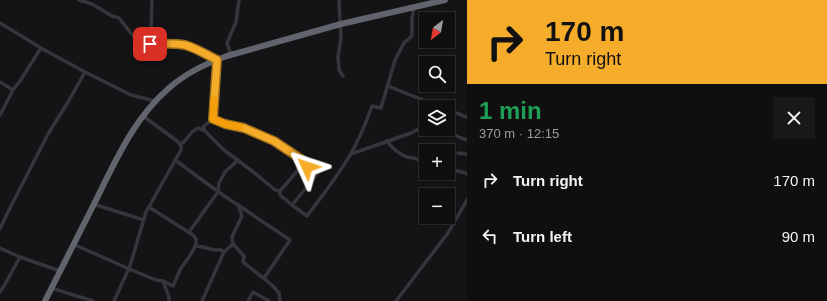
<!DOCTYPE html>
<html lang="en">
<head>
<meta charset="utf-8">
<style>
  body { margin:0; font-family:Arial,sans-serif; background:#181819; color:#f1f3f6; height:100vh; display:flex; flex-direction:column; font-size:15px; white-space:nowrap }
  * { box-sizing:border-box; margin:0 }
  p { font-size:13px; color:#9b9c9f }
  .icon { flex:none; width:22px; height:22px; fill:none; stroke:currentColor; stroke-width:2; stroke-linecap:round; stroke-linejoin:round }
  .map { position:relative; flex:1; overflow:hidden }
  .drawer { display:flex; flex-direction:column; background:#0f0f10; width:360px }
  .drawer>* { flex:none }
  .guide { background:#f6ac2b; color:#111; overflow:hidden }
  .needle { width:26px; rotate:211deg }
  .buttons { position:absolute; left:419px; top:12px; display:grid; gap:8px }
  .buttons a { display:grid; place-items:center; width:36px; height:36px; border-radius:0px; background:#0f0f10; box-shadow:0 1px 3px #0004,0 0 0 1px #2f2f30; font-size:20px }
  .pin { position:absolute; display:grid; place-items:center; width:34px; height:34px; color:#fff; margin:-17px; border-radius:8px; box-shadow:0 2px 6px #0006 }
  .me { position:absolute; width:44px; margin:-22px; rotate:312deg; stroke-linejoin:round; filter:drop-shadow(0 0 3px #0008) }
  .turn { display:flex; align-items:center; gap:14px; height:84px; padding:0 12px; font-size:18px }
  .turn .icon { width:52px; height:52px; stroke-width:2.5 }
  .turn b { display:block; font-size:28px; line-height:34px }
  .round { display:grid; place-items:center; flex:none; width:42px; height:42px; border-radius:0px; background:#181819 }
  .head { display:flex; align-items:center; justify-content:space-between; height:68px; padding:0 12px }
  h1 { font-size:24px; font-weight:600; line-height:30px; color:#1e9e55 }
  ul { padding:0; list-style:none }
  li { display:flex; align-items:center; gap:12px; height:56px; padding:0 12px }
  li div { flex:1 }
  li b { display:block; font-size:15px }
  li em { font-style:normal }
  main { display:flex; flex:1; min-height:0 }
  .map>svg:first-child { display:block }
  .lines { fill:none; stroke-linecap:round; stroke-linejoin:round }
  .street { stroke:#35363b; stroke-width:3.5 }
  .highway { stroke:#61646c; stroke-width:6 }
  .route-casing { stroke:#a0701c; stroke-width:10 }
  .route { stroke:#f6ac2b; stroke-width:7 }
  .slow { stroke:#f59e0b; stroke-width:7 }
</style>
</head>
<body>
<main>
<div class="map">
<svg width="467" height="301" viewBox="0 0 467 301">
  <rect width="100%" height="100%" fill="#141416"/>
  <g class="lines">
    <g class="street">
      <path d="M79 0 92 4 112 16 119 18 134 37 141 43 150 44 184 45 196 49 208 56 217 60 213 119 225 124 244 128 274 141 304 161 307 167 299 169 280 191 275 190 256 174 224 150 205 131 198 128 192 132 184 142 180 144"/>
      <path d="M339 0 341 38 338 57 339 70 343 76"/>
      <path d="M0 23 41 48 85 72 131 95 155 101"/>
      <path d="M150 44C152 30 151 15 152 0"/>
      <path d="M231 55 227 43 236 22 239 0"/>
      <path d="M0 82 13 90"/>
      <path d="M388 86 440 107"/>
      <path d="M448 110 467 117"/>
      <path d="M0 115 13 90 20 81 41 48"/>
      <path d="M442 129 461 138 467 140"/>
      <path d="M205 131 203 127 213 119"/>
      <path d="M387 141C392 148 399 154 407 157 414 158 420 159 426 163"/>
      <path d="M458 153 467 154"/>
      <path d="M351 154 411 133 426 125"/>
      <path d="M175 160C196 175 216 191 238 205L242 216 232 237 233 244 244 256 243 262 272 285 279 293 280 301"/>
      <path d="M448 169 462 172 467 174"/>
      <path d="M280 191V195L292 205 320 171"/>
      <path d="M93 204 144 220"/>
      <path d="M238 205 290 240 264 278"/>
      <path d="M292 205 307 216C322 196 338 176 350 155 359 140 366 123 372 106L381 108 395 60 404 43 412 36V18L414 8"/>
      <path d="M0 229 8 212 48 134 68 102 85 72"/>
      <path d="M189 232 218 192 219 183 225 172 238 160"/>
      <path d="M73 244 129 269 156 280 163 281 173 286C176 280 178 274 181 268 186 261 194 252 196 243 197 240 195 237 193 235L149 207"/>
      <path d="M195 246 203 247 214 250H221L224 252 233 244"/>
      <path d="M0 248 20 257 60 271"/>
      <path d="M163 281 169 297V301"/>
      <path d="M51 288 93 301"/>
      <path d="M0 292 4 286 20 257"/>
      <path d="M114 301 130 266 146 212 181 150C182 146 180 144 177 141L143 116"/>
      <path d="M202 301 224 252"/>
      <path d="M248 301 253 292 269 301"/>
      <path d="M396 301 448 233 467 200"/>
    </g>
    <path class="highway" d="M45 301C62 267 79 234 96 200 116 160 134 118 169 88 185 74 207 63 227 56L341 24 445 0"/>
  </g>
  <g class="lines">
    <g class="route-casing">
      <path id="route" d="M150 44C161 44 174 43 185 45 196 48 207 55 217 60L213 119 225 124 244 128 274 141 304 161 307 167"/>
    </g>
    <use href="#route" class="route"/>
    <path class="slow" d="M214 99 213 119 225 124 240 127"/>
  </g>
</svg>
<div class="buttons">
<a><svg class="needle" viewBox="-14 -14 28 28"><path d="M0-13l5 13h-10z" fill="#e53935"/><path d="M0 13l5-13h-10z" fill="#9b9c9f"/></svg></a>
<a><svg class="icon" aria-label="search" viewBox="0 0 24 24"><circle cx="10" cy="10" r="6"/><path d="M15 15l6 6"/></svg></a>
<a><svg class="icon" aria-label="layers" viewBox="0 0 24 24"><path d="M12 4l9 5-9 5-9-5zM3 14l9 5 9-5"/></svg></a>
<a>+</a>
<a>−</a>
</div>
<div class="pin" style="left:150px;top:44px;background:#d93025"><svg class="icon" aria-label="arrive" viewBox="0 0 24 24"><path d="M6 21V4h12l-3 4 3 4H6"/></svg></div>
<svg class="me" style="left:307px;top:167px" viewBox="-20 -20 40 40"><path d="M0-17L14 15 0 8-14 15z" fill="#f6ac2b" stroke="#fff" stroke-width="4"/></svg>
</div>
<section class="drawer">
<div class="guide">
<div class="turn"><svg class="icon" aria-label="right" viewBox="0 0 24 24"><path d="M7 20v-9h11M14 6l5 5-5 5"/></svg><div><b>170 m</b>Turn right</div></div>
</div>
<div class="head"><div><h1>1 min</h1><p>370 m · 12:15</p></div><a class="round"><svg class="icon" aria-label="close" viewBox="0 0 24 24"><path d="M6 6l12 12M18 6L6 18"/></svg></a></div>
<ul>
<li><svg class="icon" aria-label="right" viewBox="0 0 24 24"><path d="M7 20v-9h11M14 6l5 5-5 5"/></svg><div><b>Turn right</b></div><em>170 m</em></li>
<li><svg class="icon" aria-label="left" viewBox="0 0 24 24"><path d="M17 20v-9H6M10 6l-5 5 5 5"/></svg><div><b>Turn left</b></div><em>90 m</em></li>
</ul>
</section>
</main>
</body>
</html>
